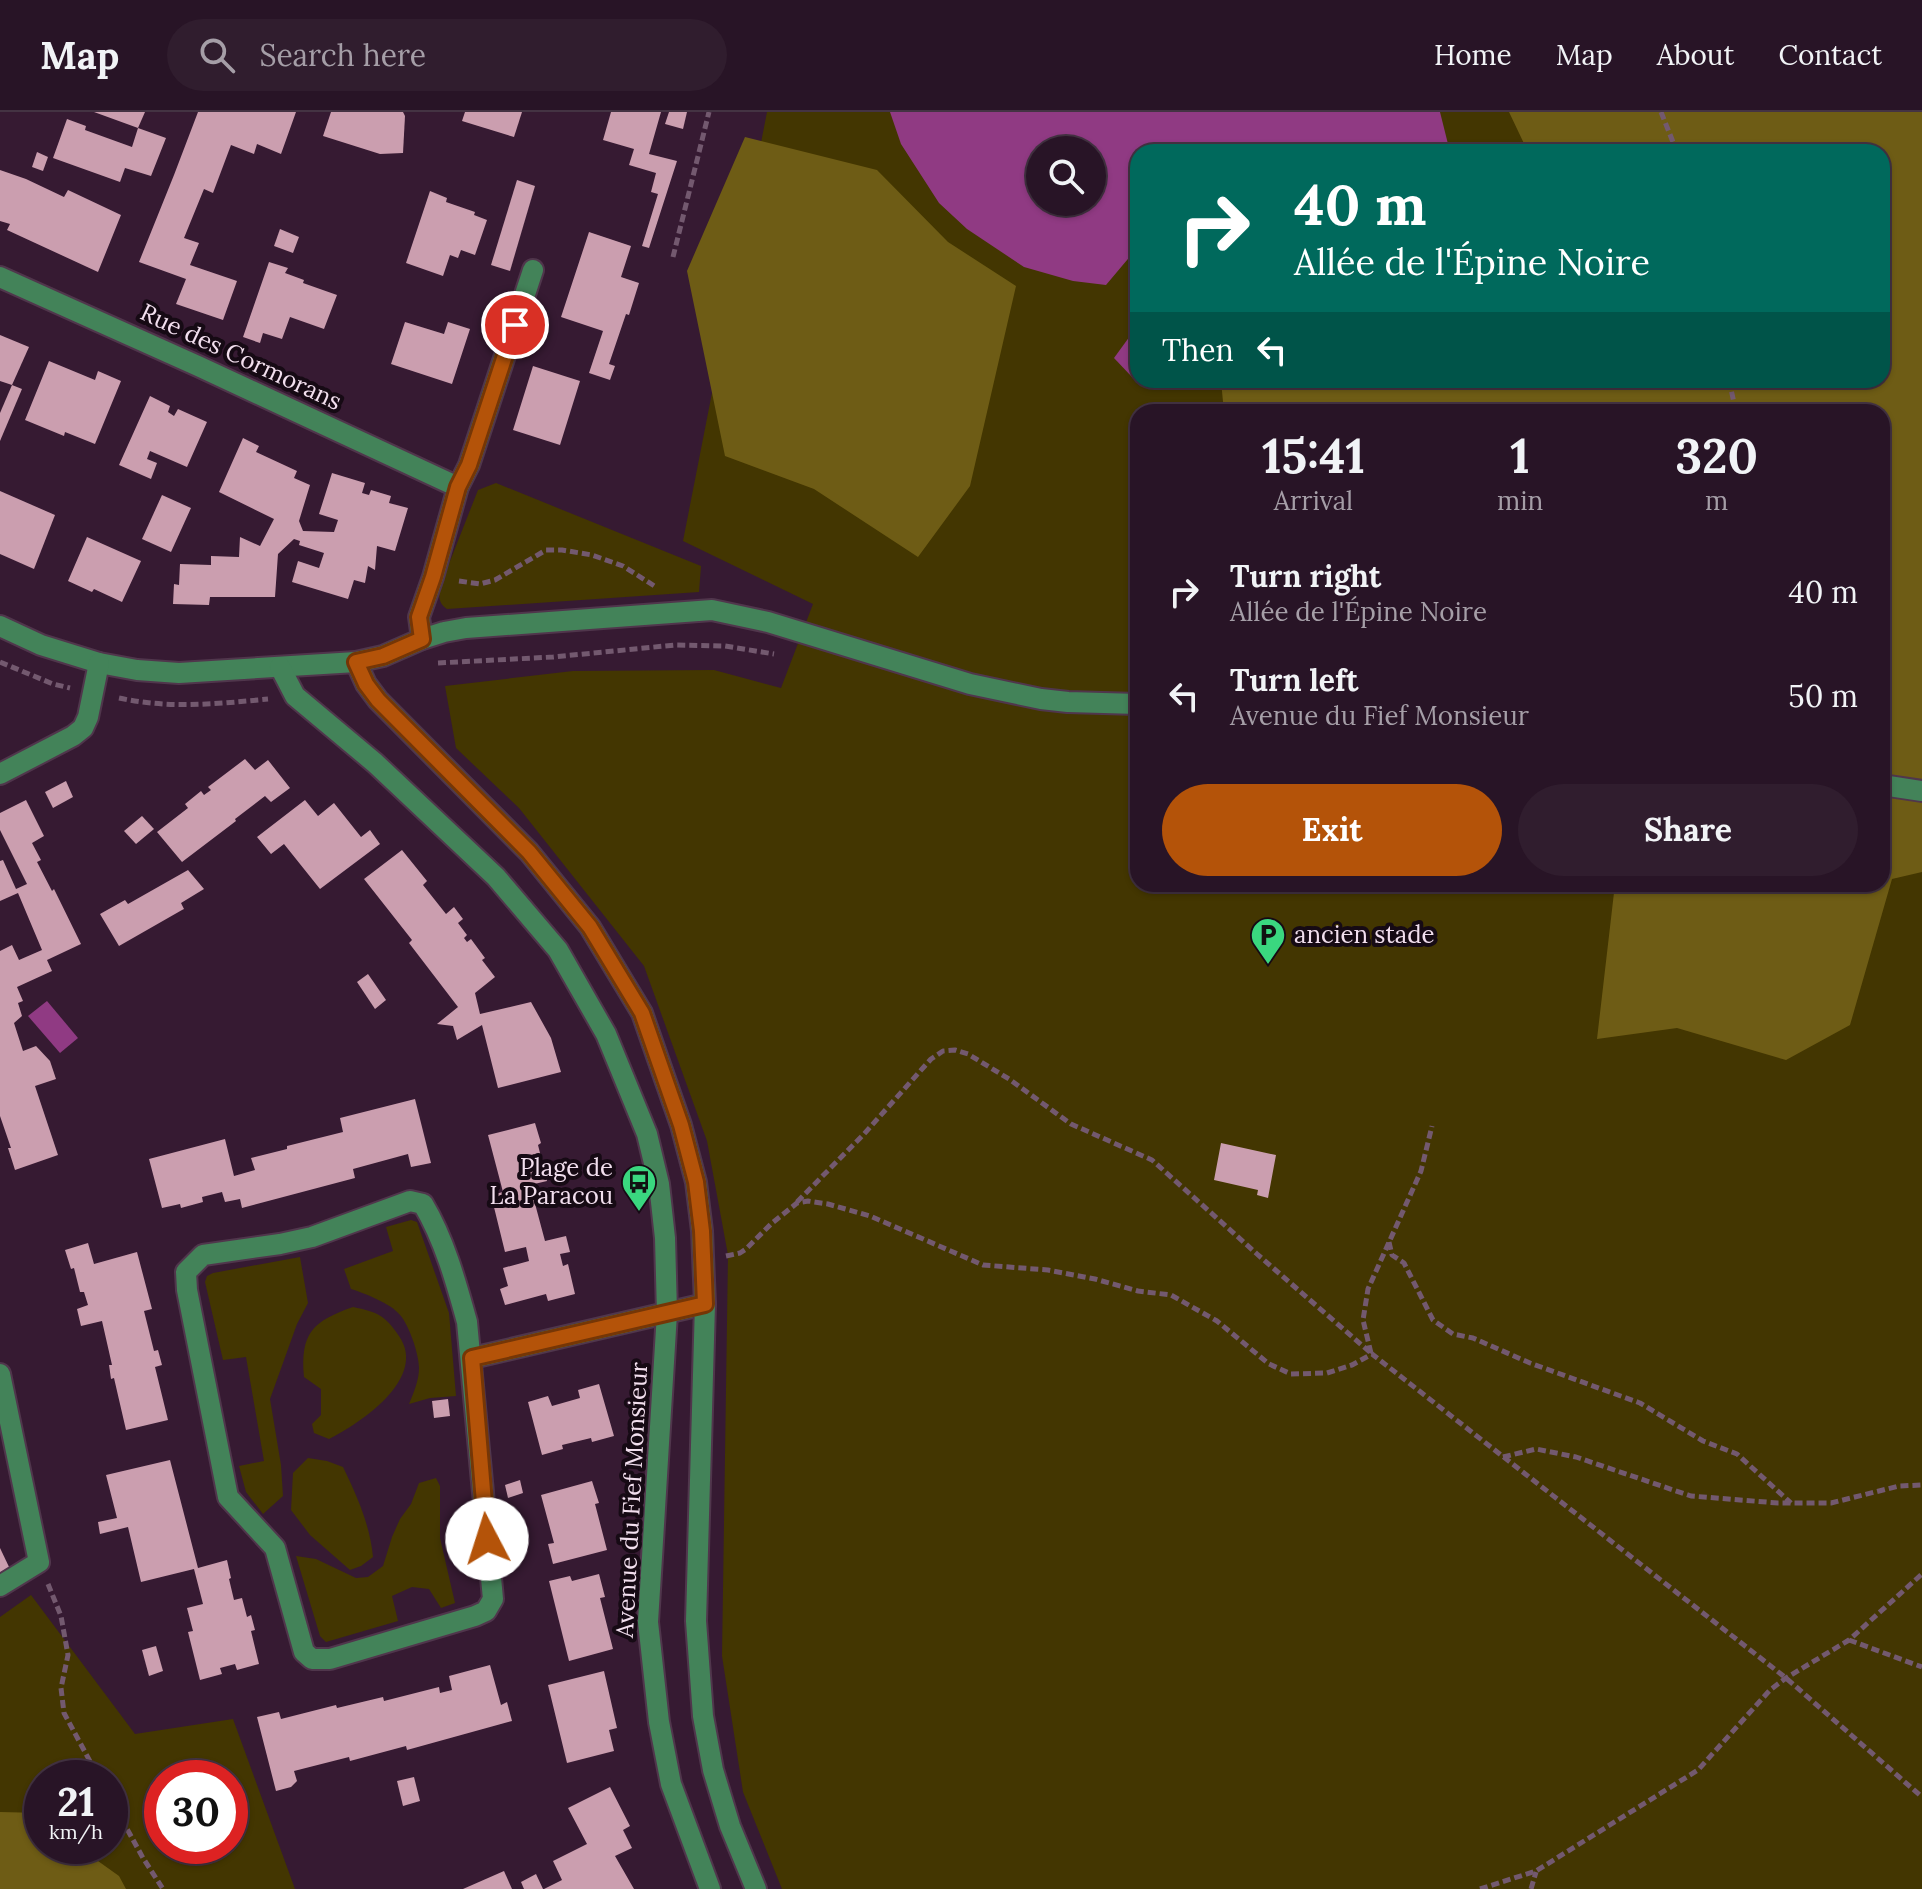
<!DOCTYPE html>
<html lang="en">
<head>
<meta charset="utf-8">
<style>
  body { margin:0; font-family:Lora,serif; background:#301d2e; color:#f1f3f6; height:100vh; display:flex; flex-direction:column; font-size:30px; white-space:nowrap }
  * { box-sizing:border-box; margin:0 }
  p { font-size:26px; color:#a59ea7 }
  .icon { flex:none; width:44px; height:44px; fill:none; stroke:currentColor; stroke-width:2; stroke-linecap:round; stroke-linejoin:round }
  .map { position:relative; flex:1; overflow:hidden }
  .side { position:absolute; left:1130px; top:292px; width:760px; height:488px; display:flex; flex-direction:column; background:#281426; border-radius:24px; box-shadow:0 2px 6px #0004,0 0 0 2px #443343 }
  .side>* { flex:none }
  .banner { position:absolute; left:1130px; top:32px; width:760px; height:244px; border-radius:24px; box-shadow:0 2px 6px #0004,0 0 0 2px #443343; background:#00695c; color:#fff; overflow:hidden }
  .tools { position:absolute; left:1026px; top:24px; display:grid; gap:16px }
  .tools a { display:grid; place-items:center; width:80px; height:80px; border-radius:50%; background:#281426; box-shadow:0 2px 6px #0004,0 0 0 2px #443343; font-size:40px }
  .speed { position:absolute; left:24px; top:1648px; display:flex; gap:16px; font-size:40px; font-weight:700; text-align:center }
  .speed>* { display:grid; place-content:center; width:104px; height:104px; border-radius:50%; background:#281426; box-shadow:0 2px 6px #0004,0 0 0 2px #443343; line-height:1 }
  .speed small { font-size:20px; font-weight:400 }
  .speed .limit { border:12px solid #d22; background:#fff; color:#111 }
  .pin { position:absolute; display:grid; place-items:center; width:68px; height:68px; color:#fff; margin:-34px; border:4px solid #fff; border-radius:50%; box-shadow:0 2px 8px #0007 }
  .me { position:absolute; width:88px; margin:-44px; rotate:355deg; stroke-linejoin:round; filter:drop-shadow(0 0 6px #0008) }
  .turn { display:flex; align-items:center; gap:28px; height:168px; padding:0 32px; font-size:36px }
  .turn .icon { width:104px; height:104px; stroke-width:2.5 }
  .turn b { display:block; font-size:56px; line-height:68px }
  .then { display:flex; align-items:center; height:76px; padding:0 32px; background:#0003; gap:16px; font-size:30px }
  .eta { display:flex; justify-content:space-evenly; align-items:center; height:136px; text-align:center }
  .eta b { font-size:48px; font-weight:800; line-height:56px }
  .primary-button { display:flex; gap:16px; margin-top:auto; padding:16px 32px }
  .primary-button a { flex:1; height:92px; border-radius:48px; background:#b45309; color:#fff; font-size:32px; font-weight:800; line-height:92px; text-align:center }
  .primary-button a+a { background:#301d2e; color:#f1f3f6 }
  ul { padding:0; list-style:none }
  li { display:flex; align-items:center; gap:24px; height:104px; padding:0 32px }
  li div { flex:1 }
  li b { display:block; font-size:30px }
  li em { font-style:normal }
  header { display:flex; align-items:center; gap:48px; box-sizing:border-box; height:112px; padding:0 40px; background:#281426; border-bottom:2px solid #443343 }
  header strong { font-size:38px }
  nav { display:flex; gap:44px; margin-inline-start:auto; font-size:28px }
  .search { width:560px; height:72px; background:#301d2e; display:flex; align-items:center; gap:20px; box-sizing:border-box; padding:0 28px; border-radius:44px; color:#a59ea7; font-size:30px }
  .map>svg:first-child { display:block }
  .green { fill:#433601; fill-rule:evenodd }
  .forest { fill:#6e5c15 }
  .water { fill:#903a83; fill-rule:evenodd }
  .building { fill:#cb9eaf }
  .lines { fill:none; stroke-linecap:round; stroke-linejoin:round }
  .minor-casing { stroke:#50364c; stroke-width:24 }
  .path { stroke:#73596f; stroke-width:5; stroke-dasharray:8 4; stroke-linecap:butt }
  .minor { stroke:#438359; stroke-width:20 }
  .route-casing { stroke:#753606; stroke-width:20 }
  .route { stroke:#b45309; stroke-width:14 }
  .labels { text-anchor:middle; stroke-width:8; stroke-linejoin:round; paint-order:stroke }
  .street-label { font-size:24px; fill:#f2dfee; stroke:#160a14 }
  .poi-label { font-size:24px; fill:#f2dfee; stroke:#160a14; text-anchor:start }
</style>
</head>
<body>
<header>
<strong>Map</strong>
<div class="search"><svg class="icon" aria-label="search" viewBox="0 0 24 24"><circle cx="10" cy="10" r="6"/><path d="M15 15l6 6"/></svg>Search here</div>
<nav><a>Home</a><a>Map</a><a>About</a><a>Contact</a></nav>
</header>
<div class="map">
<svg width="1922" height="1777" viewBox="0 0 1922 1777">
  <rect width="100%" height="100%" fill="#361a32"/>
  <g class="green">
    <path d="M767 0H1922V1777H782L743 1680 722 1544 728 1143 707 1029 644 854 519 696 456 636 445 574 573 559 714 558 781 576 813 492 683 429ZM1040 38H1092V90H1040ZM1138 40H1882V268H1138ZM1138 300H1882V772H1138Z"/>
    <path d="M496 371 701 454 699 480 447 497C437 491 439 482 441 472L478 378Z"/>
    <path d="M411 1108 417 1110 449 1201 456 1284 430 1286 409 1292C414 1280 419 1268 419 1256 419 1242 409 1213 400 1203 392 1192 364 1181 351 1177L344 1157 393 1139 386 1115Z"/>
    <path d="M300 1145 308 1191 297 1212 270 1287 281 1353 283 1384 263 1402 246 1380 239 1354 264 1349 246 1245 223 1248 205 1170 207 1164 213 1161Z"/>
    <path d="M353 1195C377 1200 385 1203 399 1224 428 1266 361 1311 329 1327L314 1321 312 1312 321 1303V1277L304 1265C300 1221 313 1209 353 1195Z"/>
    <path d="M308 1346 327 1349 343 1355C357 1384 370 1413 373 1445L361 1454 350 1458 310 1423 291 1398 293 1361Z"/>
    <path d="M436 1366 440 1374V1426L455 1491 441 1496 429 1477 412 1475 392 1484 398 1509 326 1530 320 1524 296 1444 316 1447 356 1466 368 1465 383 1454 392 1425 400 1407 411 1392 419 1371Z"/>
    <path d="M31 1483 135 1622 233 1607 295 1777H0V1505ZM42 1666H110V1734H42ZM162 1666H230V1734H162Z"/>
  </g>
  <g class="forest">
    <path d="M1509 0H1922V760L1892 767 1850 913 1786 948 1677 916 1597 927 1615 772H1882V300H1224L1221 269 1225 268H1882V40H1528Z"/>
    <path d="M745 25 877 58 948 130 1016 174 970 374 918 445 814 377 725 344 687 159Z"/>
    <path d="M0 1700 42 1701V1734H77L119 1764 126 1777H0Z"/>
  </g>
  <g class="water">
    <path d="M890 0H1440L1450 40H1138V135L1106 173 1073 169 1024 155 967 117 939 91 901 32ZM1040 38H1092V90H1040Z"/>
    <path d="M1138 213V264L1132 265 1114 246Z"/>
    <path d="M47 889 78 926 60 941 28 904Z"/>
  </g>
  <g class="building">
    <path d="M94 0H145L138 16Z"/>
    <path d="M198 0H296L281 42 257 32 254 42 231 33 213 81 204 77 184 126 199 131 190 153 237 169 223 208 176 192 186 167 139 150 174 63Z"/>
    <path d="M331 0H403L405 4 403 41 380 42 323 24Z"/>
    <path d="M465 0H522L514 25 462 9Z"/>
    <path d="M611 0H661L649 42 677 49 649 136 642 134 658 82 651 80 656 61 629 53 634 37 603 28Z"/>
    <path d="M669 0H687L683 17 665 12Z"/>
    <path d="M67 7 86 14 85 18 132 35 138 16 166 26 151 64 125 56 120 70 53 46Z"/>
    <path d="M37 40 48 45 43 59 32 55Z"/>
    <path d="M0 58 26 67 64 85 68 78 121 103 98 160 7 118 10 112 0 109Z"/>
    <path d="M517 68 535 74 510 159 491 153Z"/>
    <path d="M430 79 447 86 446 90 475 100 474 103 487 108 475 143 461 138 458 146 450 143 443 164 406 151Z"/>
    <path d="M280 117 299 125 293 141 274 134Z"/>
    <path d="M589 120 631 134 621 165 639 171 629 203 626 202 609 252 615 254 610 268 589 261 603 219 561 205Z"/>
    <path d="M269 150 288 156 285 161 304 168 303 171 337 183 324 217 290 205 282 227 263 221 260 231 243 225Z"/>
    <path d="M405 210 444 222 448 210 470 217 452 272 391 252Z"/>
    <path d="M0 223 29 235 12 273 0 269Z"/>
    <path d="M49 249 95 268 98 259 121 269 95 332 65 320 64 324 25 308Z"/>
    <path d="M533 254 580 269 560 333 513 318Z"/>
    <path d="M12 273 22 277 0 329V301Z"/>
    <path d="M150 284 170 294 168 300 174 304 178 297 207 310 187 355 150 339 147 347 157 351 151 367 119 353Z"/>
    <path d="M243 326 259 334 256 340 297 359 294 366 310 373 299 409 303 419 334 420 338 408 319 402 332 361 365 371 362 381 369 383 371 378 391 384 389 391 408 396 395 439 377 434 375 458 368 454 365 471 354 468 348 487 292 470 298 449 319 456 324 441 299 433 300 429 294 427 278 442 275 485H210L209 493 173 492 174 472 179 473 180 452 211 453V444L239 445 240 425 260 434 274 407 219 380Z"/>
    <path d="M0 379 55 403 34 457 0 442Z"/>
    <path d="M162 383 191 396 171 440 142 427Z"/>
    <path d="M87 425 141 449 122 490 94 477 92 480 68 469Z"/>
    <path d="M245 647 255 658 268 648 290 676 271 690 265 684 235 707 236 709 182 750 157 720 188 696 185 692 201 679 204 683 211 678 208 675Z"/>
    <path d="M66 669 73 685 53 696 45 680Z"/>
    <path d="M26 688 44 724 32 731 41 748 37 750 52 779 54 777 81 832 47 848 52 859 17 875 23 889 18 891 22 904 14 911 23 939 36 934 50 949 56 967 35 974 58 1043 15 1058 8 1036H11L0 1004V839L12 833 19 848 42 838 18 781 0 789V749L3 748 16 777 27 772 0 718V701Z"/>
    <path d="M305 688 318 704 334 691 361 725 370 718 380 732 320 777 284 732 271 742 257 725Z"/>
    <path d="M142 704 154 717 136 732 124 719Z"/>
    <path d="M402 738 427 769 423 773 446 802 454 795 463 807 458 811 467 823 464 826 467 830 471 827 485 846 482 848 495 865 475 881 480 902 531 890 551 926 561 960 498 976 482 913 457 928 453 914 437 912 458 895 409 831 412 828 364 767Z"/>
    <path d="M188 758 204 777 181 791 184 797 182 798 119 834 100 802 125 788 128 792Z"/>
    <path d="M368 862 386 888 375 897 357 870Z"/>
    <path d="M415 987 431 1051 411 1055 408 1042 353 1057 355 1066 242 1096 240 1087 225 1090 222 1080 202 1085 203 1090 181 1096 180 1092 162 1096 149 1047 225 1027 234 1064 255 1058 251 1046 287 1037V1034L343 1020 340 1006Z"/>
    <path d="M535 1011 541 1031 538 1033 547 1069 530 1073 545 1129 566 1124 570 1140 560 1142 563 1154 568 1152 575 1182 548 1189 546 1182 505 1193 500 1177 508 1174 503 1156 529 1149 526 1135 505 1140 491 1083 503 1080 488 1023Z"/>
    <path d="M1221 1031 1276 1043 1268 1086 1257 1083 1258 1078 1214 1068Z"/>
    <path d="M88 1131 94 1152 137 1140 152 1197 144 1199 154 1239 158 1238 162 1253 155 1255 168 1308 126 1318 114 1266 111 1267 109 1253H112L102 1209 81 1214 77 1197 88 1193 84 1180H80L74 1156 71 1157 65 1138Z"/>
    <path d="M599 1272 614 1324 592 1330 591 1326 562 1333 563 1337 542 1343 528 1290 548 1284 552 1294 580 1286 578 1278Z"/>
    <path d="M448 1287 450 1304 434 1306 432 1289Z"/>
    <path d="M170 1348 198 1456 227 1448 231 1466 229 1467 234 1488 242 1486 247 1505 251 1503 255 1518 251 1519 259 1552 237 1558 235 1552 220 1556 222 1562 200 1568 188 1520 193 1519 187 1496 203 1492 194 1457 141 1470 128 1415 100 1422 98 1410 117 1406 106 1363Z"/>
    <path d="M520 1368 523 1381 508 1386 505 1373Z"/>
    <path d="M592 1369 599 1391 595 1392 607 1438 553 1452 548 1432 554 1431 541 1383Z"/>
    <path d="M0 1436 10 1457 0 1462Z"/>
    <path d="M599 1462 605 1485 600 1486 613 1537 569 1549 549 1469 570 1464 572 1469Z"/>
    <path d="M156 1534 163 1559 149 1564 142 1538Z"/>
    <path d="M490 1553 501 1593 507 1590 512 1609 407 1638 406 1634 350 1649 349 1645 294 1659 297 1669 291 1675 276 1679 257 1605 279 1600 281 1607 336 1593 337 1596 383 1585 384 1589 439 1575 440 1581 452 1578 449 1564Z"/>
    <path d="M604 1559 617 1616 609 1618 614 1639 567 1651 548 1573Z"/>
    <path d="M414 1665 420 1689 403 1694 397 1669Z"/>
    <path d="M610 1675 630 1714 623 1718 632 1736 615 1744 634 1777H544L562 1768 553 1749 587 1732 568 1696Z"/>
    <path d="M504 1759 512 1777H463Z"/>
    <path d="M536 1762 543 1777H524L521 1770Z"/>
  </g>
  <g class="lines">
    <g class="minor-casing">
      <g id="minor">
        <path d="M0 165 198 254 458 375"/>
        <path d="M0 514 41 533 99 551 137 558 179 561 356 550 383 544 422 527 444 520 466 516 712 498 768 510 970 572 1041 587 1068 590 1138 592"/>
        <path d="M422 527 419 505 433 465 458 375 469 353 533 158"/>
        <path d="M356 550 366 572 378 588 529 740 590 815 642 901 681 1013 696 1070 702 1119 705 1192 696 1509 703 1604 713 1658 730 1714 756 1777"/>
        <path d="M280 555 295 584 375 651 496 765 558 838 606 922 647 1022 659 1072 665 1126 667 1201 648 1510 659 1610 671 1672 710 1777"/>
        <path d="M0 662 73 624 83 616 88 605 99 551"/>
        <path d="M1882 673 1922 679"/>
        <path d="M410 1089 423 1092C444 1127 456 1170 467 1210L493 1487 486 1499 475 1504 330 1547H312L304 1540 275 1436 228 1385 187 1178 186 1160 203 1143 280 1132 312 1125Z"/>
        <path d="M472 1246 705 1192"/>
        <path d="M0 1262 39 1450 0 1474"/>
      </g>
    </g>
    <g class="path">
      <path d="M1661 0 1677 40"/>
      <path d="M673 145 709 0"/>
      <path d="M1729 268 1736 300"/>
      <path d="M459 469 480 472 495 468 546 438H562L592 443 623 454 656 475"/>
      <path d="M0 550 53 572 70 576"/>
      <path d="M438 551 553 545 675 533 725 534 774 542"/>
      <path d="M119 586C169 597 217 592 268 587"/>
      <path d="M797 1090 864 1022 931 947 943 939 955 938 968 942 1009 967 1071 1012 1152 1048 1257 1142 1372 1242"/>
      <path d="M1389 1130 1392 1143 1404 1151 1433 1208 1453 1222 1473 1226 1530 1251 1640 1291 1703 1329 1737 1342 1791 1391"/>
      <path d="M726 1144 740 1141 746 1137 771 1112 797 1091 808 1089 828 1092 870 1104 983 1153 1048 1158 1095 1167 1138 1179 1171 1183 1217 1209 1269 1252 1291 1262 1327 1261 1352 1253 1372 1242 1786 1566 1922 1685"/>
      <path d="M1371 1241 1363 1208 1368 1177 1421 1059 1432 1014"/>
      <path d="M1503 1345 1536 1337 1576 1345 1691 1384 1778 1391H1831L1899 1374 1922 1373"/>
      <path d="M48 1472 61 1504 68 1543 61 1576 64 1601 99 1666"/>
      <path d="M1849 1528 1922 1555"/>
      <path d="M110 1686 143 1746 163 1777"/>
      <path d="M1480 1777 1536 1759 1698 1658 1770 1578 1786 1566 1849 1528 1922 1462"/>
      <path d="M1531 1777 1536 1760"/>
    </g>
    <use href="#minor" class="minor"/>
  </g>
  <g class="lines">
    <g class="route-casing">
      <path id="route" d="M487 1427 472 1246 705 1192 702 1119 696 1070 681 1013 642 901 590 815 529 740 378 588 366 572 356 550 383 544 422 527 419 505 433 465 458 375 469 353 515 213"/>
    </g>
    <use href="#route" class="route"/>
  </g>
  <defs>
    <g id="parking-pin" transform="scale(1.8)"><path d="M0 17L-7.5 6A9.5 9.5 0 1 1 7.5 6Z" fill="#3ad77f" stroke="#160a14"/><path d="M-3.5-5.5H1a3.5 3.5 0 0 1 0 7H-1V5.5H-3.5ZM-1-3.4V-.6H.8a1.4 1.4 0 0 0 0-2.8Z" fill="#111"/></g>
    <g id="bus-pin" transform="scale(1.8)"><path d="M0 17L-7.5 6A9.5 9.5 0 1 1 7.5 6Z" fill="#3ad77f" stroke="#160a14"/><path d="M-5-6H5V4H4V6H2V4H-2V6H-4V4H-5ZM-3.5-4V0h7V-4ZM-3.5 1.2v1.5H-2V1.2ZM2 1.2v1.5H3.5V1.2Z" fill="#111"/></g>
  </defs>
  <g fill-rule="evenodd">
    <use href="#parking-pin" x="1268" y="823"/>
    <use href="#bus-pin" x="639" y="1070"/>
  </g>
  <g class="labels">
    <g class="street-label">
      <text transform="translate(241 245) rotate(25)" y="8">Rue des Cormorans</text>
      <text transform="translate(632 1388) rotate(-87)" y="8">Avenue du Fief Monsieur</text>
    </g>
    <g class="poi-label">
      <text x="1294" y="831">ancien stade</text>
      <text x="613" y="1064" text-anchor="end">Plage de<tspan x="613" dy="28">La Paracou</tspan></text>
    </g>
  </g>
</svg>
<div class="tools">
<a><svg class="icon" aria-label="search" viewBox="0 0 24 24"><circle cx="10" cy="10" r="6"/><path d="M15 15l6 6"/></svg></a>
</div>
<div class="speed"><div>21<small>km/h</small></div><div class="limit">30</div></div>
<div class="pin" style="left:515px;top:213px;background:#d93025"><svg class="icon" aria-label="arrive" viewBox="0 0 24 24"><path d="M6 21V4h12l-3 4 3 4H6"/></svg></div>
<svg class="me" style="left:487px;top:1427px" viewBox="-20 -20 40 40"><circle r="19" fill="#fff"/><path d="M0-13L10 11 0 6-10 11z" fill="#b45309"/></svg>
<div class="banner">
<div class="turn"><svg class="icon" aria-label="right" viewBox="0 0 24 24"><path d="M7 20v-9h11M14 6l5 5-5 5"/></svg><div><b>40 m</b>Allée de l'Épine Noire</div></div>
<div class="then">Then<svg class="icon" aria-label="left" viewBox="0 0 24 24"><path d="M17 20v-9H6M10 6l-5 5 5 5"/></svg></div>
</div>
<section class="side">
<div class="eta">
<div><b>15:41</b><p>Arrival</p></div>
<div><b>1</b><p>min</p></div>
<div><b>320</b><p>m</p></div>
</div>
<ul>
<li><svg class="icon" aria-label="right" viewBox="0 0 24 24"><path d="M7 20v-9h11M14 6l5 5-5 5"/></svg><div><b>Turn right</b><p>Allée de l'Épine Noire</p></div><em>40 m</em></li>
<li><svg class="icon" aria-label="left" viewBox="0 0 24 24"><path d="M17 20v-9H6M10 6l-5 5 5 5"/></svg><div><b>Turn left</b><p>Avenue du Fief Monsieur</p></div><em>50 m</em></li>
</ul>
<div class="primary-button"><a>Exit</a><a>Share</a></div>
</section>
</div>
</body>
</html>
